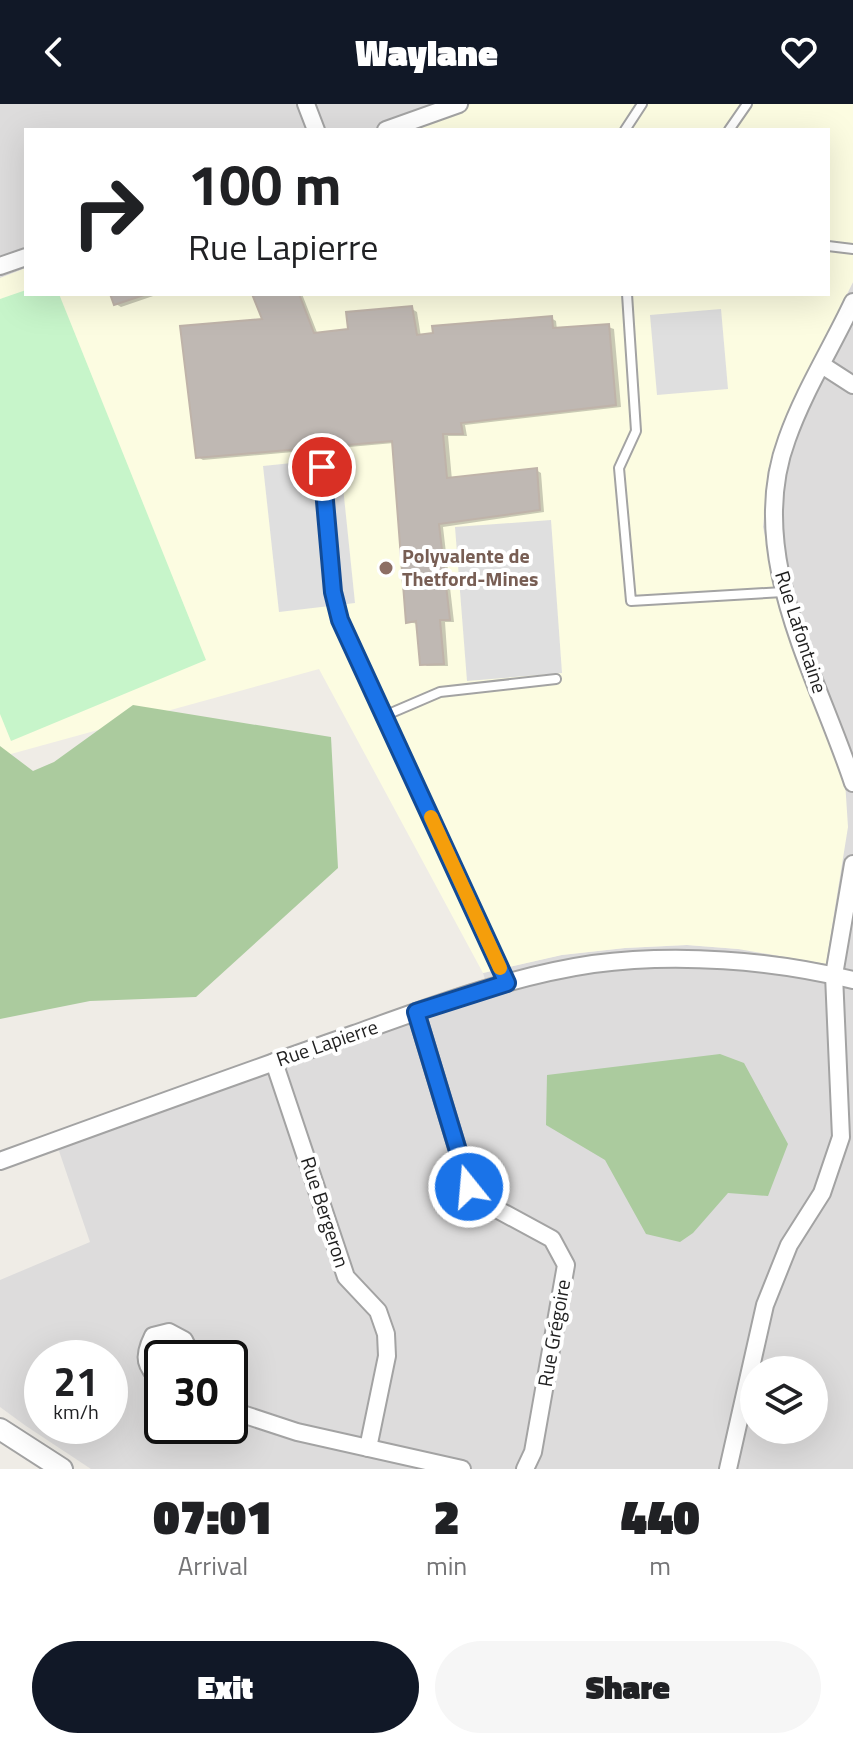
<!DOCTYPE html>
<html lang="en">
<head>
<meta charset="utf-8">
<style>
  body { margin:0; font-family:"Titillium Web",sans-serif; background:#f6f6f6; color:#202124; height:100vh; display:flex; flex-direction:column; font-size:30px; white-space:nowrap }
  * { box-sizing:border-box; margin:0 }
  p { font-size:26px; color:#757577 }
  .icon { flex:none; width:44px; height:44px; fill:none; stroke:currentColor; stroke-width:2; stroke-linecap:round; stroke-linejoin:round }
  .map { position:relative; height:1365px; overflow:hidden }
  .details { display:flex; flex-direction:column; background:#fff; flex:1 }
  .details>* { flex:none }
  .hud { position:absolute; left:24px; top:24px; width:806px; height:168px; border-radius:0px; box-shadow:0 8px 32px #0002; background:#fff; color:#202124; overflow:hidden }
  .controls { position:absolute; left:740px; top:1252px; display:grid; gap:16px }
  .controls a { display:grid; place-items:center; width:88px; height:88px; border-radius:50%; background:#fff; box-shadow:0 8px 32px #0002; font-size:40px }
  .speed { position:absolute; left:24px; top:1236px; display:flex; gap:16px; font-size:40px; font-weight:700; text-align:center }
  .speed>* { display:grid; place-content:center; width:104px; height:104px; border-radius:50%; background:#fff; box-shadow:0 8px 32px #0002; line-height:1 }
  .speed small { font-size:20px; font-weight:400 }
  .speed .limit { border:4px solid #111; border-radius:12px; background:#fff; color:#111 }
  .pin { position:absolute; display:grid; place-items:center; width:68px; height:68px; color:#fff; margin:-34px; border:4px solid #fff; border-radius:50%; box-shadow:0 2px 8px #0007 }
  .me { position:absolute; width:88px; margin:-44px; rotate:343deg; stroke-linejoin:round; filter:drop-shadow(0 0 6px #0008) }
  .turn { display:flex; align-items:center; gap:28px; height:168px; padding:0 32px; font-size:36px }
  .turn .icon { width:104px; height:104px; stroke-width:2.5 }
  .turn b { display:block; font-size:56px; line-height:68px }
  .eta { display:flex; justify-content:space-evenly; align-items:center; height:136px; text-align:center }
  .eta b { font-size:48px; font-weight:800; line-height:56px }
  .button { display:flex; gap:16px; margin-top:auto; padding:16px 32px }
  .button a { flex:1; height:92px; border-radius:48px; background:#111827; color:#fff; font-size:32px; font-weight:800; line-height:92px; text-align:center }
  .button a+a { background:#f6f6f6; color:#202124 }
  header { display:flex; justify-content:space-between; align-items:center; height:104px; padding:0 32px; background:#111827; color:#fff; font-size:36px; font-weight:800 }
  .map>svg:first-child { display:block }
  .residential { fill:#dddcdc; fill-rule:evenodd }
  .education { fill:#fcfce1 }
  .forest { fill:#abcb9e }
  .park { fill:#c7f5ca }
  .parking { fill:#dfdfdf }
  .shadow { fill:#0003 }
  .building { fill:#bfb8b3; stroke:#bfb3a9; stroke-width:2 }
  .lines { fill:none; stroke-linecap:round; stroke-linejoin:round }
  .service-casing { stroke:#a3a3a3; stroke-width:12 }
  .minor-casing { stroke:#a3a3a3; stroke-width:20 }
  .tertiary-casing { stroke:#a3a3a3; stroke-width:24 }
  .service { stroke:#fff; stroke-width:8 }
  .minor { stroke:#fff; stroke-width:16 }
  .tertiary { stroke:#fff; stroke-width:20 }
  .route-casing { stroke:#114b97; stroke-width:20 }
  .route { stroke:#1a73e8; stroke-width:14 }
  .slow { stroke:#f59e0b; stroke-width:14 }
  .education-dot { fill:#8d6e63; stroke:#fff; stroke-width:3 }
  .labels { text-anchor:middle; stroke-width:8; stroke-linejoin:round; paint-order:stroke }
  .education-label { font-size:20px; font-weight:bold; fill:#785e54; stroke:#fff; text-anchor:start }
  .street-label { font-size:20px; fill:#1f1f1f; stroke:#fff }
</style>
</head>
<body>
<header><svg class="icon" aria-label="back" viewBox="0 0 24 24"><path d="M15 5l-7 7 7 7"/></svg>Waylane<svg class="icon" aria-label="heart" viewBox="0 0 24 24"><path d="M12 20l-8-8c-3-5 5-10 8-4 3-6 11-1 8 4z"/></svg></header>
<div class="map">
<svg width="853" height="1365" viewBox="0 0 853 1365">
  <rect width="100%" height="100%" fill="#efece6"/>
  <g class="residential">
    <path d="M0 0H471L401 26H26V164L0 174Z"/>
    <path d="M853 178V1365H91L26 1322 0 1303V1176L90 1138 58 1044 490 890 483 869 561 851 625 844 687 841 738 845 845 677 779 505 763 423 768 365 784 318ZM42 1254H110V1322H42ZM162 1254H230V1322H162ZM754 1266H814V1326H754Z"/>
  </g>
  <path class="education" d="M471 0H853V178L810 263 768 365 763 423 779 505 845 677 848 723 826 860 738 845 687 841 625 844 562 851 483 869 319 565 0 653V174L26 164V190H828V26H401Z"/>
  <g class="forest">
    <path d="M133 601 331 633 338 764 196 893 90 897 0 915V642L33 667 54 658Z"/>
    <path d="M720 950 744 959 788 1040 768 1092 728 1089 693 1129 680 1138 646 1130 605 1056 546 1021 547 971Z"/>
  </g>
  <path class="park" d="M26 186V190H59L206 556 11 637 0 610V195Z"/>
  <g class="parking">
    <path d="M721 205 728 285 657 291 650 211Z"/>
    <path d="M340 354 355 499 279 508 263 362Z"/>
    <path d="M551 416 562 569 467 577 455 423Z"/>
  </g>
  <g class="shadow">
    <path d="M112 190H159L121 203 116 200Z"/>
    <path d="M254 190H302L318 231 350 226 412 205 417 208 421 233 551 214 556 217 557 226 608 223 614 225 621 303 465 321 467 332H448L452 376 536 366 541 369 544 408 443 423 454 518H445L448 562H427L422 559 418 520 408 518 394 339 203 356 198 353 265 216Z"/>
  </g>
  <g class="building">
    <path d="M110 190H147L114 201Z"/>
    <path d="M252 190H299L314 229 348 225 346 208 412 202 417 231 433 229 432 222 552 212 553 224 609 220 616 301 461 319 463 330H443L447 374 537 364 540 406 439 420 450 516H440L444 560 420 561 416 517 406 519 392 337 196 354 180 222 262 215Z"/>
  </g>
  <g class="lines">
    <g class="service-casing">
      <g id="service">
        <path d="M625 26 642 0"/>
        <path d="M729 26 747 0"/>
        <path d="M828 142 853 145"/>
        <path d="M627 190 636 327 619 364 631 497 783 488"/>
        <path d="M321 352 333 488 340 516 506 879"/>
        <path d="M384 612 440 588 556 575"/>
      </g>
    </g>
    <g class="minor-casing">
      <g id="minor">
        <path d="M306 0 316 26"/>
        <path d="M386 26 459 0"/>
        <path d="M0 162 26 153"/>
        <path d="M853 198C832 243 804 287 787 335 744 450 817 570 853 679"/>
        <path d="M822 261 853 281"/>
        <path d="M416 908 469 1083 478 1095 552 1135 566 1161 533 1348 525 1365"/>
        <path d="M274 958 346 1173 378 1207 386 1230 387 1252 368 1344"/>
        <path d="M0 1057C118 1014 236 971 354 930 432 902 511 872 593 860 677 849 771 856 853 876"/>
        <path d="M162 1279C145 1262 142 1254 153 1232L169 1228 184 1236 193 1254"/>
        <path d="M230 1306 297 1328 462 1365"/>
        <path d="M728 1365 765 1201 789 1141 822 1089 841 1033 834 871 853 760"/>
      </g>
    </g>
    <g class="tertiary-casing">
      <path id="tertiary" d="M0 1325 62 1365"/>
    </g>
    <use href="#service" class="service"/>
    <use href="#minor" class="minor"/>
    <use href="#tertiary" class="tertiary"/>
  </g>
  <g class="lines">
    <g class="route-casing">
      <path id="route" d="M322 363 333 488 340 516 507 879 416 908 469 1083"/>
    </g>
    <use href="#route" class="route"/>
    <path class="slow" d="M431 713 500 864"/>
  </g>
  <circle class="education-dot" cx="386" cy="464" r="8"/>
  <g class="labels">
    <g class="education-label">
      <text x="402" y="459">Polyvalente de<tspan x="402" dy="23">Thetford-Mines</tspan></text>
    </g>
    <g class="street-label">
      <text transform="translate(801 528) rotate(72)" y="7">Rue Lafontaine</text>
      <text transform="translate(327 939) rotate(-19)" y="7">Rue Lapierre</text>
      <text transform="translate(325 1108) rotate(72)" y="7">Rue Bergeron</text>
      <text transform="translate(554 1229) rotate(-80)" y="7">Rue Grégoire</text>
    </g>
  </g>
</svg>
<div class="controls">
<a><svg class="icon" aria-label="layers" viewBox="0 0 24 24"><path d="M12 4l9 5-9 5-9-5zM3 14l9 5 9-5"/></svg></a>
</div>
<div class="speed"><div>21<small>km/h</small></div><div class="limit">30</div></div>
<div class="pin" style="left:322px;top:363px;background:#d93025"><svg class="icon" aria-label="arrive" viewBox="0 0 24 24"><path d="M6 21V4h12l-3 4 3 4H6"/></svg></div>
<svg class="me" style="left:469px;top:1083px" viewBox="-20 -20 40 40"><circle r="17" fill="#1a73e8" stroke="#fff" stroke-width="3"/><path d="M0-11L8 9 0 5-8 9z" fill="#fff"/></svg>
<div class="hud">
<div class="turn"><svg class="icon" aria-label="right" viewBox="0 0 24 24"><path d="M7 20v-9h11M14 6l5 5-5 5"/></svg><div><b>100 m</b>Rue Lapierre</div></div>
</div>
</div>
<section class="details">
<div class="eta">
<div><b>07:01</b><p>Arrival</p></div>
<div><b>2</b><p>min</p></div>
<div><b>440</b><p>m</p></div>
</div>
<div class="button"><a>Exit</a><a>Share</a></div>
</section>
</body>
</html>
